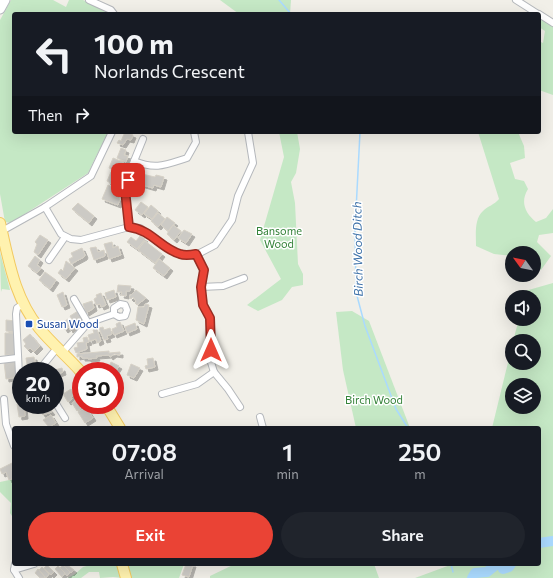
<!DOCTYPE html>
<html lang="en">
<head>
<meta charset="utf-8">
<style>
  body { margin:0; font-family:Commissioner,sans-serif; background:#20242c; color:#f1f3f6; height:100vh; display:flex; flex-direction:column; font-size:15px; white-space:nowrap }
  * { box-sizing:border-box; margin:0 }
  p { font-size:13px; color:#9ea1a6 }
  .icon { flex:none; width:22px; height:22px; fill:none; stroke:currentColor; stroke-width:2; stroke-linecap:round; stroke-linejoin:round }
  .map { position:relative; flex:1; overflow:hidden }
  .drawer { position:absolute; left:12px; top:426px; width:529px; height:140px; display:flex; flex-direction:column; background:#171b24; border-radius:4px; box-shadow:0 4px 16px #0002 }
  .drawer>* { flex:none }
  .top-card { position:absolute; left:12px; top:12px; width:529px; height:122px; border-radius:4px; box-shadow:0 4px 16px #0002; background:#171b24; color:#f1f3f6; overflow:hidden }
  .needle { width:26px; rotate:303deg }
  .buttons { position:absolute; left:505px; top:246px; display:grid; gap:8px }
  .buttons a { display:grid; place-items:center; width:36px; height:36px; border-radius:50%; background:#171b24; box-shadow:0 4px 16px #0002; font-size:20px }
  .speed { position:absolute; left:12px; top:362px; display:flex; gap:8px; font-size:20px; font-weight:700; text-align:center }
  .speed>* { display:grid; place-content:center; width:52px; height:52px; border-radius:50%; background:#171b24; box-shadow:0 4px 16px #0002; line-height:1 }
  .speed small { font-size:10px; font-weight:400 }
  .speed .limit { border:6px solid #d22; background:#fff; color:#111 }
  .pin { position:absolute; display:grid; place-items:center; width:34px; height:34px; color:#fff; margin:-17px; border-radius:8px; box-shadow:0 2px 6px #0006 }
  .me { position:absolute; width:44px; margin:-22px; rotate:0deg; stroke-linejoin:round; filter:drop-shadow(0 0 3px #0008) }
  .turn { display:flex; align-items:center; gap:14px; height:84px; padding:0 16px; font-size:18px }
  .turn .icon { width:52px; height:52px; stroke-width:2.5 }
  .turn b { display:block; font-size:28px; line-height:34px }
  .then { display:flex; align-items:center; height:38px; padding:0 16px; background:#0003; gap:8px; font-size:15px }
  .eta { display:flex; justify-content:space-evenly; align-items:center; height:68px; text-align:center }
  .eta b { font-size:24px; font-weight:600; line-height:28px }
  .button { display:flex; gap:8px; margin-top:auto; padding:8px 16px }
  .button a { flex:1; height:46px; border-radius:24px; background:#ea4335; color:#fff; font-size:16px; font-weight:600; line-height:46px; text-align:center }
  .button a+a { background:#20242c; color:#f1f3f6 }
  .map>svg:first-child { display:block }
  .green { fill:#c5e8c5; fill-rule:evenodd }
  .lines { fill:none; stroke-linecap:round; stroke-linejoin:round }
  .stream { stroke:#aadaff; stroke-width:1.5 }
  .river { stroke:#aadaff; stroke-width:10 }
  .building { fill:#cccac5; stroke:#d6d1c6; filter:url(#shadow) }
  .minor-casing { stroke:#b5b8bc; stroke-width:8 }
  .secondary-casing { stroke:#b6babf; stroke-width:11 }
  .primary-casing { stroke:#f2c960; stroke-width:12 }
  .minor { stroke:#fff; stroke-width:6 }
  .secondary { stroke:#fff; stroke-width:9 }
  .primary { stroke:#fff2af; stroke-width:10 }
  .route-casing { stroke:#982c22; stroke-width:10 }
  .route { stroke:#ea4335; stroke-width:7 }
  .transit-dot { fill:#1a4fb4; stroke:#fff; stroke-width:1.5 }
  .labels { text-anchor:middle; stroke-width:3; stroke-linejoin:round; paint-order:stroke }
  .park-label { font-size:11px; fill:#348238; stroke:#fff }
  .transit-label { font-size:11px; fill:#164399; stroke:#fff; text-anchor:start }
  .water-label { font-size:12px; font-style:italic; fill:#4174aa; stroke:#fff }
</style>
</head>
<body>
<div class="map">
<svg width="553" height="578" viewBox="0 0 553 578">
  <defs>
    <filter id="shadow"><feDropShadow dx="3" dy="3" stdDeviation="0" flood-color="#0004"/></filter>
  </defs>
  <rect width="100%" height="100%" fill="#f1efe8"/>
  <g class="green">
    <path d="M11 0H53L66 7 69 0H83L110 14H14V132H108L88 173 11 223 5 222 0 194V20Z"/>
    <path d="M220 0H291L290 14H239Z"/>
    <path d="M539 18 553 25V95L539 90V41L543 43 545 31 539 27Z"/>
    <path d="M279 132H297L300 149 296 173 291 182 295 203 298 264 303 274V285L292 287 282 300 258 311 247 305 281 279 260 240 284 157Z"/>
    <path d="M478 132H518L524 146 525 158 510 163 515 179 524 181 528 189C520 202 525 213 536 222L546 218 553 209V233L539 235 537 242 551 256 541 270 534 266V253H512V256L494 254 476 246C476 235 474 219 483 211 488 206 494 205 499 199Z"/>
    <path d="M0 252 10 290 2 289 1 292Z"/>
    <path d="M553 283V578H415L453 564H539V428H492L512 346V363H534V341H513L519 319H534V297H524L525 291ZM512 385H534V407H512Z"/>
    <path d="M352 311 369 321 410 428H356L343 370 336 312Z"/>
    <path d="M14 479V519L10 513 11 503 0 492V482Z"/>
    <path d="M94 564H119L123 578 113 577 100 578 99 572H89L81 578H68L75 574 83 567Z"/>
    <path d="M124 564H184L179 578H128Z"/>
    <path d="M235 564H374L379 578H210V576Z"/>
  </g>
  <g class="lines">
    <g class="stream">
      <path d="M279 0 291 14"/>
      <path d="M360 132 355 230 356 292 365 326 396 409 408 428"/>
      <path d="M451 564 453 572"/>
    </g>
    <g class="river">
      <path d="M539 543 553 541"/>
      <path d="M498 564 502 565 503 569 509 567 511 564"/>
      <path d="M472 578 475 573 487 572 497 564"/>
    </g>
  </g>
  <g class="building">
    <path d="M125 132 133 135 131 140 127 139 123 145 117 143 119 140 121 141Z"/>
    <path d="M121 148 126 150 124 155 128 156 126 162 117 158Z"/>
    <path d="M113 158 123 162 119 172 109 168Z"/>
    <path d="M111 172 121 175 118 181 114 180 112 184 107 181Z"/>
    <path d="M142 174 155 177 156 175 164 177 161 187 154 185 153 188 139 184Z"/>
    <path d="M108 185 118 189 115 197 120 199 118 205 102 199Z"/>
    <path d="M141 202 148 207 142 215 135 210Z"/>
    <path d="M78 203 94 216 89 223 72 209Z"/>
    <path d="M151 205 158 211 152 219 144 214Z"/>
    <path d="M158 213 165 219 158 227 151 221Z"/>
    <path d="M167 217 175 223 168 231 161 225Z"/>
    <path d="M173 225 181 231 174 240 167 234Z"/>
    <path d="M184 230 192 234 186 243 178 238Z"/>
    <path d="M40 235 48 240 38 255 34 252 37 244 35 242Z"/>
    <path d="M140 236 145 239 137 249 127 242 131 237 136 241Z"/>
    <path d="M145 241 162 254 155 263 138 250Z"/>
    <path d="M112 242 113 248 118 246 121 255 109 259 104 244Z"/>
    <path d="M96 247 98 252 104 250 105 256 94 260 90 248Z"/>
    <path d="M82 248 85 255 84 257 71 264 69 259 73 257 71 253Z"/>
    <path d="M35 256 40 260 37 265 41 268 37 273 28 266Z"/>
    <path d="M159 259 170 268 164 276 153 268Z"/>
    <path d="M66 261 75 268 66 279 58 273 61 269 63 271Z"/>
    <path d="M45 272 56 280 50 289 39 280Z"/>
    <path d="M118 285 131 286 130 291H126V296L121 295 122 292H117Z"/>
    <path d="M114 290 116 297 107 300 105 293Z"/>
    <path d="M136 290 146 298 137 305 135 303 136 301 133 297 131 299 129 297Z"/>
    <path d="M63 292 67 305 62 307 57 295Z"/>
    <path d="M101 293 106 305 101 307 100 304 96 305 94 299 97 297 96 295Z"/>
    <path d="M92 301 94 308 86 313 83 304Z"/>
    <path d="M145 304 149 305 144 324 136 320 138 307H144Z"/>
    <path d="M78 311 82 318 76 321 77 323 75 325 70 316Z"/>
    <path d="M68 319 74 327 70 330 69 327 65 330 61 324Z"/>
    <path d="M6 320 16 321 15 332 6 331Z"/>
    <path d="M120 322 124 331 114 335 112 329 117 327 116 324Z"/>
    <path d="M135 323 137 329 127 333 125 327Z"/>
    <path d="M103 327 104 330 110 328 112 334 107 336 108 339 104 340 99 328Z"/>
    <path d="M97 329 101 341 97 343 96 339 90 341 88 335 94 333 93 330Z"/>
    <path d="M5 333H15L16 355H5Z"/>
    <path d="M30 334 40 346 34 352 30 348 28 350 24 346 26 344 23 340Z"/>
    <path d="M87 337 89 342 86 343 87 349 76 353 74 348 78 347 77 343 84 342 83 338Z"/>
    <path d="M109 351V353L120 352V355L114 354 110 357 109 355 96 356 97 358 88 359V358H82V356L77 357V354Z"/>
    <path d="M34 357 36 369 28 371 26 358Z"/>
    <path d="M153 358 155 367 146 369 145 366 148 365 147 359Z"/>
    <path d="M14 361 17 377 6 379 4 362Z"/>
    <path d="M111 362 119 366 115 372 107 371Z"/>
    <path d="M131 364 140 368 134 378 127 375Z"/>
    <path d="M62 368 63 372 55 375V377V371H51Z"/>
    <path d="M71 389 74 395 71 397 72 399 68 402 63 394Z"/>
    <path d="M80 398 81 408 77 411 72 403Z"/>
    <path d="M21 403V405H24L25 416 19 417 17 404Z"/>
    <path d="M46 405 52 412 43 415 39 409Z"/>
    <path d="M86 407 93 418 85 423 78 412Z"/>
    <path d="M51 415 56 423 49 427 43 420Z"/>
    <path d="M12 463 14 468 12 470 14 478 9 480 6 472 2 474 0 469Z"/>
    <path d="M66 564 74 570 71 573 64 566Z"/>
    <path d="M186 564H193L189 577 182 575Z"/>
    <path d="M47 565 54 572 51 575 44 568Z"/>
    <path d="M63 565 70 572 67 576 60 568Z"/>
    <path d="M58 566 65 573 62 577 55 569Z"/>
    <path d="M42 567 49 574 46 578 39 570Z"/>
    <path d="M38 569 45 577 44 578H40L35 573Z"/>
  </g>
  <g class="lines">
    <g class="minor-casing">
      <g id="minor">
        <path d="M89 0 111 10 114 14"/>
        <path d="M516 0 538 14"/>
        <path d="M539 14 553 23"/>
        <path d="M134 161C156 170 165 165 187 158L196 142 194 132"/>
        <path d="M45 207 61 234 71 239 81 240 129 227 140 228 169 249 182 255H196L215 245 232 220 238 196 253 163 248 132"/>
        <path d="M129 227 125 190 130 171 143 139"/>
        <path d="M2 231 45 207 91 176 112 132"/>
        <path d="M196 255 204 270 201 287 203 305 210 318 212 342 210 359 214 372 228 389 240 407"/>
        <path d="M49 260 65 237"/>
        <path d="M201 287 223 286 244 278"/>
        <path d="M74 299 88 323 114 314"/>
        <path d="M120 304 125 305 127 310 125 316 119 317 114 314V308Z"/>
        <path d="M62 353 88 323"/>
        <path d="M0 360 17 358"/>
        <path d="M43 371 44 364 57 348"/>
        <path d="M19 375 16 314 17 308 23 304"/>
        <path d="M162 394 197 384 214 372"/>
        <path d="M4 399 6 424 14 446"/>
        <path d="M55 402 65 418"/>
        <path d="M260 417 263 428"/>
        <path d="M15 564 14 570 19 578"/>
        <path d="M14 570 34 564"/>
      </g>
    </g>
    <g class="secondary-casing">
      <path id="secondary" d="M0 9 5 0"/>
    </g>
    <g class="primary-casing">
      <g id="primary">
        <path d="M0 223C9 261 14 297 39 328 52 344 68 357 81 372"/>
        <path d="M106 405 120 428"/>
        <path d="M122 564 126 578"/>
      </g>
    </g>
    <use href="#minor" class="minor"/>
    <use href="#secondary" class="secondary"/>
    <use href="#primary" class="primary"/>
  </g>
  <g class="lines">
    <g class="route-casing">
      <path id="route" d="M128 180 125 190 129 227C152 230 160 248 180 254 185 256 191 255 196 254L204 270 201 287 203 305 210 318 211 350"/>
    </g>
    <use href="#route" class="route"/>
  </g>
  <rect class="transit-dot" x="25" y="320" width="8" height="8" rx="2"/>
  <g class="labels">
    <g class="park-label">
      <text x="279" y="235">Bansome<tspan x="279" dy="13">Wood</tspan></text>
      <text x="374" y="404">Birch Wood</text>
    </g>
    <g class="transit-label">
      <text x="37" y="328">Susan Wood</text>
    </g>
    <g class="water-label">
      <text transform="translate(358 249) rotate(-91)" y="4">Birch Wood Ditch</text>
    </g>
  </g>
</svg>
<div class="buttons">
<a><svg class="needle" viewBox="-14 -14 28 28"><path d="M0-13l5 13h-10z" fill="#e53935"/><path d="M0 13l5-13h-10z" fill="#9ea1a6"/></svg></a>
<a><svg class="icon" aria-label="sound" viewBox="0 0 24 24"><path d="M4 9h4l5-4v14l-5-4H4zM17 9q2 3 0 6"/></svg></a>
<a><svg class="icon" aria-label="search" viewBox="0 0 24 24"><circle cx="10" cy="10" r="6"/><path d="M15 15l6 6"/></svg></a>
<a><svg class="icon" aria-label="layers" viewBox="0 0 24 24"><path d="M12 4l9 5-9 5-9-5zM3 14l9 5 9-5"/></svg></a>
</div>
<div class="speed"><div>20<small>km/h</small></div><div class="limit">30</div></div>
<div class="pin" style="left:128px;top:180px;background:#d93025"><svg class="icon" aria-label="arrive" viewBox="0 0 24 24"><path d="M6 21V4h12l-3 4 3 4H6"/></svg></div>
<svg class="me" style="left:211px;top:350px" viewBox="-20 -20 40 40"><path d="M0-17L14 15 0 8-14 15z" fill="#ea4335" stroke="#fff" stroke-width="4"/></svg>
<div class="top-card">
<div class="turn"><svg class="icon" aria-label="left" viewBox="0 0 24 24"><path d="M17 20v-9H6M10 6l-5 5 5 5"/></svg><div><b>100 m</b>Norlands Crescent</div></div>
<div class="then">Then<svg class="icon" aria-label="right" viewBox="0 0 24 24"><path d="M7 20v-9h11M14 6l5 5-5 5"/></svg></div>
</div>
<section class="drawer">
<div class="eta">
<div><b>07:08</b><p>Arrival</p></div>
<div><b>1</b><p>min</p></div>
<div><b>250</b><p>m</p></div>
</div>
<div class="button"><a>Exit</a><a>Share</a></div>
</section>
</div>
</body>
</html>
